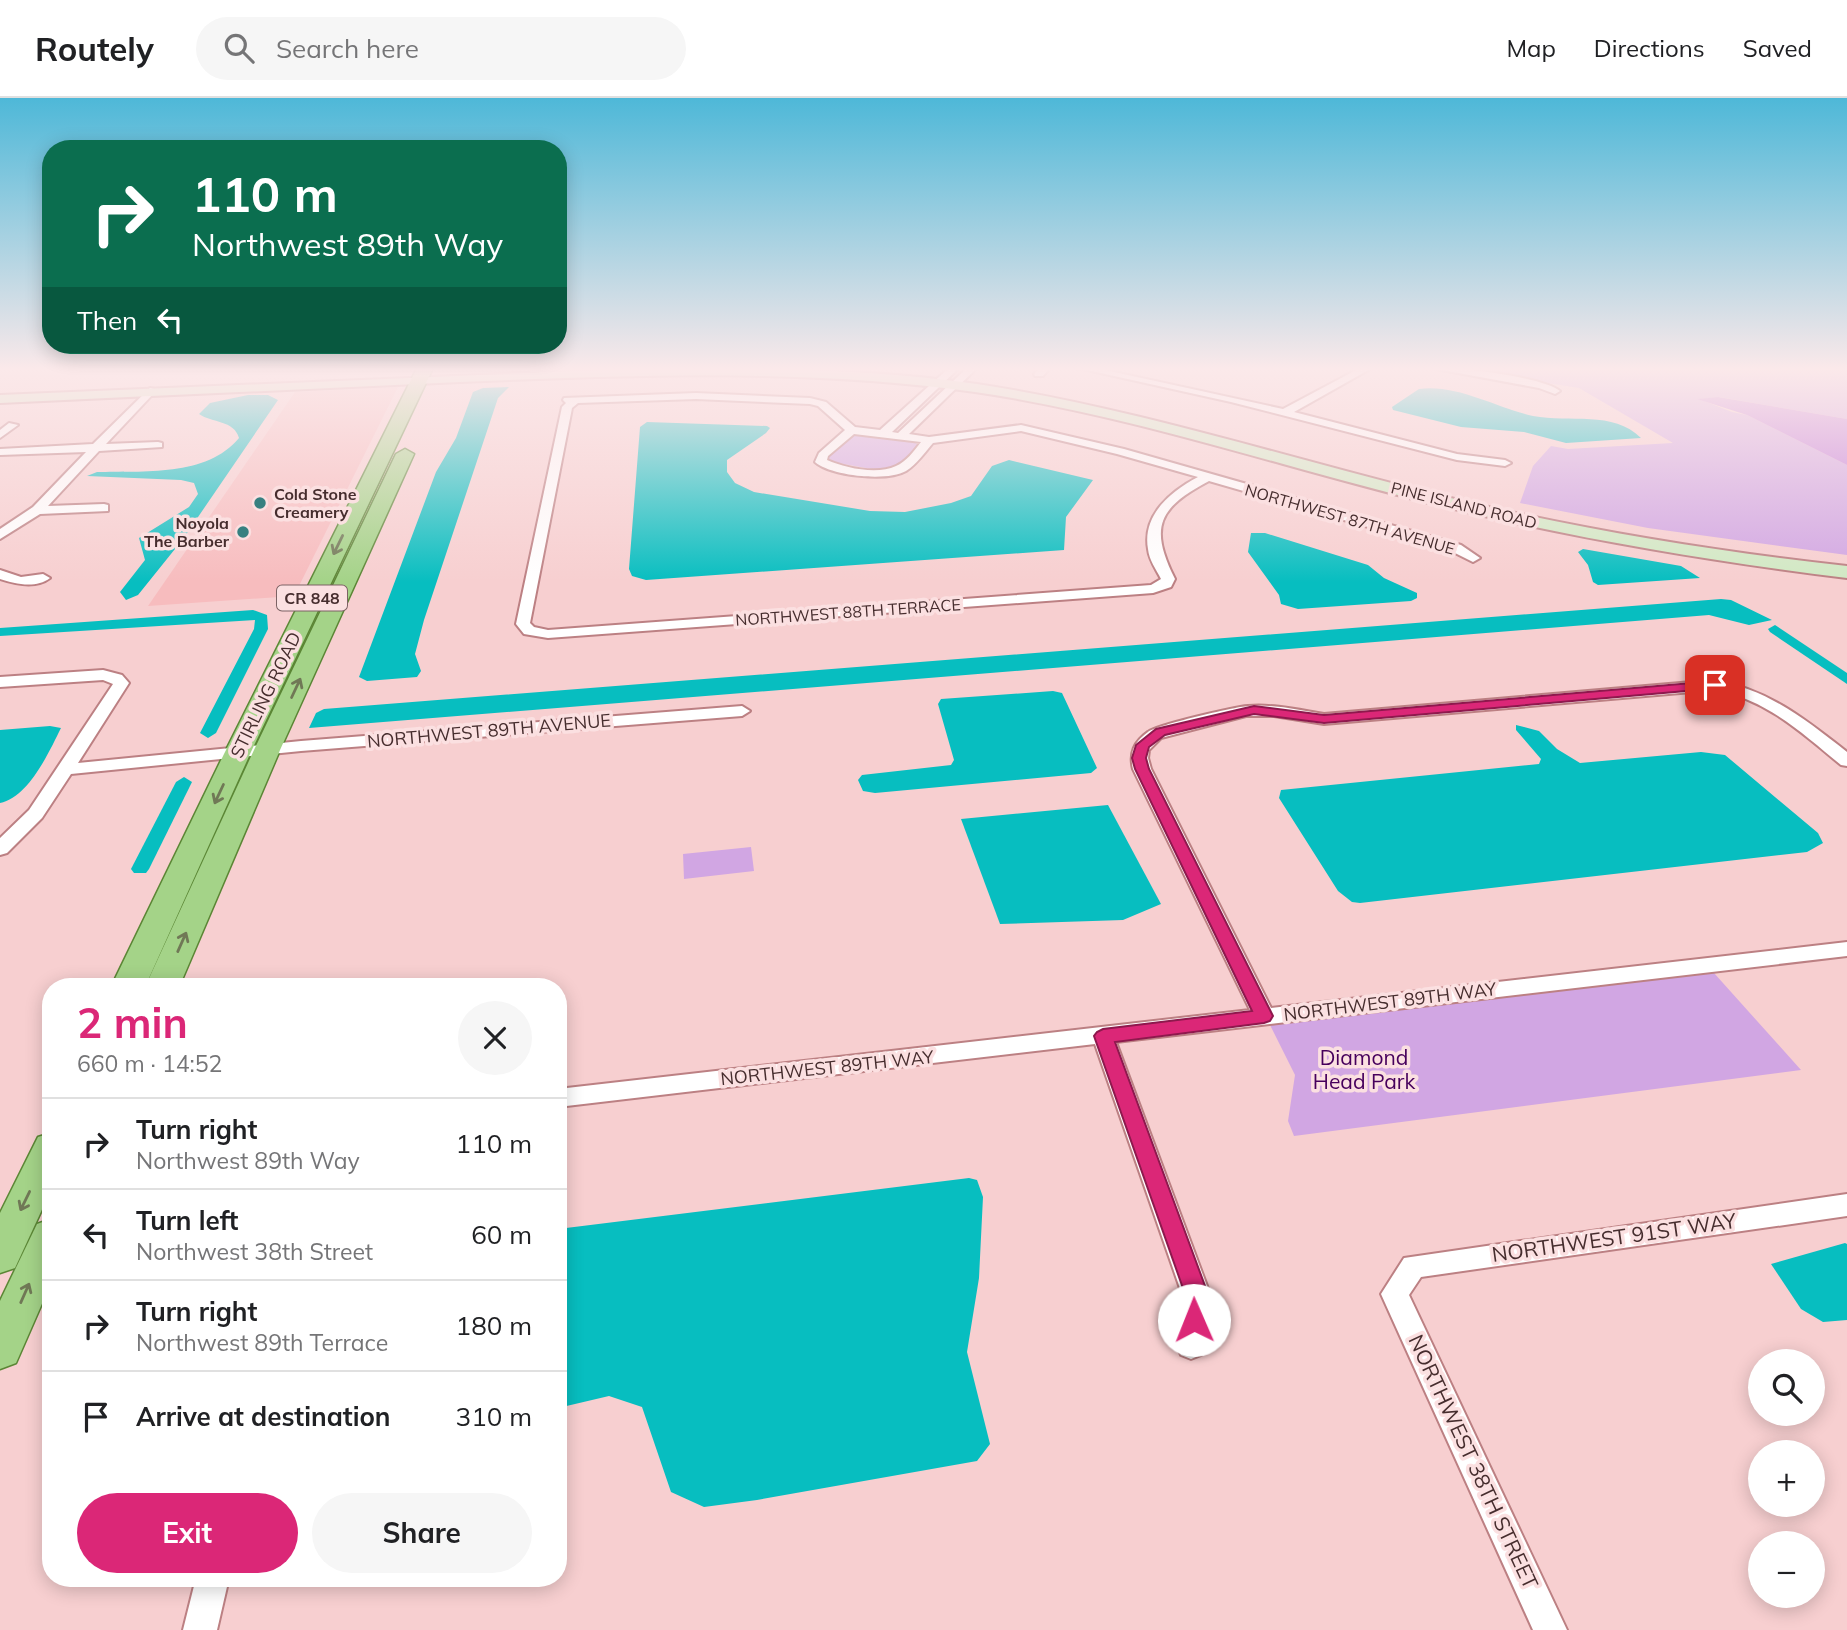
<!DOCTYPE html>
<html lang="en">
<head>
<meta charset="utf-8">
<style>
  body { margin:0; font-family:Mulish,sans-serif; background:#f6f6f6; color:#202124; height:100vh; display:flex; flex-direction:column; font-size:26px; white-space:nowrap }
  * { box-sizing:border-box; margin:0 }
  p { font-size:23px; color:#757577 }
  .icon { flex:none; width:38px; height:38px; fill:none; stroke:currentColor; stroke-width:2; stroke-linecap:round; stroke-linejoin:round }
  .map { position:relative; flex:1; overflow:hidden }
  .side { position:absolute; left:42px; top:880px; width:525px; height:609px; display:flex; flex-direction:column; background:#fff; border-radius:28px; box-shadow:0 4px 18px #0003 }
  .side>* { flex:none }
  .banner { position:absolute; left:42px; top:42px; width:525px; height:214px; border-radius:28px; box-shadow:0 4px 18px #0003; background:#0b6e4f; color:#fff; overflow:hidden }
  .buttons { position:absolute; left:1748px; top:1251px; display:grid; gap:14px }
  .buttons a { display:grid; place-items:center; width:77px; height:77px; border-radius:50%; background:#fff; box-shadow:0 4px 18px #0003; font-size:35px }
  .pin { position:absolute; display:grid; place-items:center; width:60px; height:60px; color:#fff; margin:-30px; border-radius:14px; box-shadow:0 4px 10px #0006 }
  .me { position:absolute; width:77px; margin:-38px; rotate:359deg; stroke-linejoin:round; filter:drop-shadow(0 0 5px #0008) }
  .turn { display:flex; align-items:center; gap:24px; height:147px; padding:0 35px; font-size:32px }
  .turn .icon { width:91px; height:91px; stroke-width:2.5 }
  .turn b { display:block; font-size:49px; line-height:60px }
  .then { display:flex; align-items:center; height:66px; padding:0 35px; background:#0003; gap:14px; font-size:26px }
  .round { display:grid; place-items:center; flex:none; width:74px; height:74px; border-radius:37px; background:#f6f6f6 }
  .headline { display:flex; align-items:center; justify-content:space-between; height:119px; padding:0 35px }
  h1 { font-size:42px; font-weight:700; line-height:52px; color:#db2777 }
  .button { display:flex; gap:14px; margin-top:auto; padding:14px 35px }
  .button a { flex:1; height:80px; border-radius:42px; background:#db2777; color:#fff; font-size:28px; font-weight:700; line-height:80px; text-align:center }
  .button a+a { background:#f6f6f6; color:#202124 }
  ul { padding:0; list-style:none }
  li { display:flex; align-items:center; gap:21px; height:91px; padding:0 35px; border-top:2px solid #e0e0e0 }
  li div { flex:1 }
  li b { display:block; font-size:26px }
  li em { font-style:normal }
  header { display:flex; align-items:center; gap:42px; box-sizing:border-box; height:98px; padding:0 35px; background:#fff; border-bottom:2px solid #e0e0e0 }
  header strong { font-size:33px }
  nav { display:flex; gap:38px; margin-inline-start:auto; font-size:24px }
  .search { width:490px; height:63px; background:#f6f6f6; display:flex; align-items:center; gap:18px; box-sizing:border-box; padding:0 24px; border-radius:38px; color:#757577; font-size:26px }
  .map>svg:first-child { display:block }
  .built { fill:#f7bcbe }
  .green { fill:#d1a6e3 }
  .forest { fill:#c27cdc }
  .water { fill:#07bec0 }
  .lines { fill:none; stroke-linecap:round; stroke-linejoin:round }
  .canal { fill:#07bec0; fill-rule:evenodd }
  .minor-casing { stroke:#bc8083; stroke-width:4 }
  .secondary-casing { stroke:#bc8083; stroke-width:4 }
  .primary-casing { stroke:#5b8635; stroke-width:3 }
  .minor { fill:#fff; fill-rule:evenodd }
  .secondary { fill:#d1e9c4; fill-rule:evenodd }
  .primary { fill:#a4d388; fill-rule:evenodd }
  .oneway { stroke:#707856 }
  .route { fill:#db2777; stroke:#8e194d; stroke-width:2 }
  .poi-dot { fill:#378080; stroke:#fbe0e1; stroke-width:2.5 }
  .labels { text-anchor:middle; stroke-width:7; stroke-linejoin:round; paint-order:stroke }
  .far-poi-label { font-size:16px; font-weight:bold; fill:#462d2e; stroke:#fbe0e1; text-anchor:start }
  .far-street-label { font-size:16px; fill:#462d2e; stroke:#fbe0e1 }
  .shield { fill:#fbe0e1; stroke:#7c6364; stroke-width:2 }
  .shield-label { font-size:16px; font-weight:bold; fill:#462d2e }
  .street-label { font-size:18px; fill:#462d2e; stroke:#fbe0e1 }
  .near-park-label { font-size:21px; fill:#47005c; stroke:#fbe0e1 }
  .near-street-label { font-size:21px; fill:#462d2e; stroke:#fbe0e1 }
</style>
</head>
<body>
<header>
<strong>Routely</strong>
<div class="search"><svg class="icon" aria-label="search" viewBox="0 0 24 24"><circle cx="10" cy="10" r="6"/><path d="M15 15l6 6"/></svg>Search here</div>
<nav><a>Map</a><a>Directions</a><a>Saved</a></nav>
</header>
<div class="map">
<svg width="1847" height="1532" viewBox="0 0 1847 1532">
  <rect width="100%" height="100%" fill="#f7cfd0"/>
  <path class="built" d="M398 289 294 498 148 508 295 294Z"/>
  <g class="green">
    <path d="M1453 270H1847V321L1719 299 1699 301 1732 314 1747 317 1847 367V457L1648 430 1520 405 1533 368 1551 348 1568 351 1673 345 1579 290Z"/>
    <path d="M857 336 910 342 919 347 894 371 877 372 827 363 826 359 849 339Z"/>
    <path d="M751 749 754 773 684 781 683 756Z"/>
    <path d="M1714 875 1801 972 1294 1038 1288 1023 1295 977 1270 927Z"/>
  </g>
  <path class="forest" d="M1718 299 1847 321V367L1747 317 1697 301Z"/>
  <g class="water">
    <path d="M509 289 498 300 424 522 415 556 421 573 417 579 367 583 359 579 436 374 456 340 473 294 483 290Z"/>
    <path d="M1419 291C1458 286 1496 310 1533 318 1570 325 1613 312 1641 340L1566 345 1524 334 1461 329 1393 312 1392 309Z"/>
    <path d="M248 297H268L278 302 183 441 138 497 126 502 120 494 145 462 139 440 189 409 198 396 194 385 181 382 87 378 97 374C142 373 207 379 239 340 234 322 212 325 199 316L210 305Z"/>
    <path d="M647 324 767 328 770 330 766 335 727 362V374L735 385 754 394 870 413 905 414 951 405 971 398 992 368 1009 362 1093 382 1066 419 1064 452 646 482 632 478 629 471 640 329Z"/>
    <path d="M1251 435H1265L1368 467 1384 480 1417 495V500L1411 503 1298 511 1281 506 1279 497 1248 454Z"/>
    <path d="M1583 451 1681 468 1700 480 1598 487 1593 484 1588 467 1578 454Z"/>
    <path d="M1721 501 1731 502 1772 522 1749 527 1709 517 309 630 316 615 324 611Z"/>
    <path d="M1053 593 1062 595 1097 670 1091 675 875 695 863 693 858 682 862 677 951 667 954 662 938 606 941 601Z"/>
    <path d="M1516 627 1539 633 1557 651 1580 665 1701 654 1725 657 1818 735 1823 745 1807 754 1360 805 1352 804 1338 793 1279 700 1281 692 1539 666 1541 661 1516 632Z"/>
    <path d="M50 628 61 630C49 654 29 699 0 705V632Z"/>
    <path d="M1108 707 1161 806 1123 822 1000 826 961 721Z"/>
    <path d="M969 1080 977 1082 983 1099 979 1180 967 1254 990 1346 977 1363 757 1402 704 1409 671 1394 642 1309 609 1298 558 1310V1131Z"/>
    <path d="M1845 1145 1847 1146V1222L1823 1224 1801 1211 1771 1166Z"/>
  </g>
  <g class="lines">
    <g class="canal">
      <path d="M253 512 267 517 268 531 216 635 208 640 200 635 254 531 255 522 0 538V530Z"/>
      <path d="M1775 527 1847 575V586L1770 534 1768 531Z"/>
      <path d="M184 679 192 684 149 771 146 775H134L131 771 176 684Z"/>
    </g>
    <g class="minor-casing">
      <g id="minor">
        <path d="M949 270H959L892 334 898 335 967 270H977L909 336 929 339 1021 327 1124 351 1461 447 1480 460 1473 464 1451 453 1209 383C1158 410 1149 429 1175 481L1171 489 1153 495 548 540 524 536 516 526 562 309 566 305 563 302 564 300 696 295 810 300 826 304 855 329 880 332ZM696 301 810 306 818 308 845 332 819 355 815 364C831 378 887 384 906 373 917 366 925 354 933 345L1021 333 1117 356 1198 379C1171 393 1142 417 1148 451 1149 462 1156 471 1161 481L1151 487 548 532 534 529 530 525 572 310 578 305ZM854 336 921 344C914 353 906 364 896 368 877 377 845 370 827 362L828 358Z"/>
        <path d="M1040 270H1050L1043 278H1035L1034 276Z"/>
        <path d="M1078 270H1096L1283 311 1360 270H1372L1294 314 1457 356 1505 362 1511 365 1505 368 1457 362 1231 304Z"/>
        <path d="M1431 270C1455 268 1543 279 1560 293L1555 296 1539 290Z"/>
        <path d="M150 290 154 291V295L106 346 158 344 162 345V349L99 353 48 408 104 406 108 407V413L40 416 0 441V431L33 409 86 354 0 357V351L93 346Z"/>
        <path d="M9 325 18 327 0 340V332Z"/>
        <path d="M0 472 21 479 43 476 50 480C36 491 15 486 0 481Z"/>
        <path d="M103 572 122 577 129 585 78 665 301 643 742 608 750 613 742 618 301 653 71 676 42 720 7 755 0 757V740L29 712 113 586 103 582 0 589V579Z"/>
        <path d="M1715 582C1769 592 1805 621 1847 654V668L1841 667C1802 635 1766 601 1715 592L1324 626 1274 618H1246L1161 640 1149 652 1148 660 1151 671 1271 910 1847 844V858L1116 944 1210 1196 1205 1248 1201 1257 1191 1261 1181 1257 1177 1248 1182 1196 1095 946 558 1009V991L1250 912 1133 671C1129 655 1134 644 1148 634 1157 627 1234 609 1248 608 1274 606 1299 612 1324 616Z"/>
        <path d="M1847 1096V1118L1421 1179 1409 1197 1567 1532H1533L1381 1196 1404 1160Z"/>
        <path d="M196 1480H229L217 1532H183Z"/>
      </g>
    </g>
    <g class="secondary-casing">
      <path id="secondary" d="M647 270C757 270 868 270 977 286 1127 309 1272 355 1418 392 1559 428 1703 452 1847 468V480C1701 462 1556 437 1413 401 1267 364 1124 316 975 294 805 270 631 277 460 284 306 291 153 298 0 305V297Z"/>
    </g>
    <g class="primary-casing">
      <g id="primary">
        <path d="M417 270H433L250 656 145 889H111L224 656Z"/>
        <path d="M405 351 414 356 280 652 179 889H145L254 652 396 356Z"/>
        <path d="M51 1035V1092L15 1170 0 1175V1115L38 1039Z"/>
        <path d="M51 1121V1185L16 1265 0 1271V1203L37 1126Z"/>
      </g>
    </g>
    <use href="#minor" class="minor"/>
    <use href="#secondary" class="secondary"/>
    <use href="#primary" class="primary"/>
  </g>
  <defs><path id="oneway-shaft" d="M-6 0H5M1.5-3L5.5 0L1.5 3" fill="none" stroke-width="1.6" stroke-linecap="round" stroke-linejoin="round" transform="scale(1.75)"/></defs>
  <g class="oneway">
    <use href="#oneway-shaft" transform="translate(338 447) rotate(116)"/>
    <use href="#oneway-shaft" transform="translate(296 590) rotate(-65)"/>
    <use href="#oneway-shaft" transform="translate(219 696) rotate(115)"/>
    <use href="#oneway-shaft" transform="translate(182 844) rotate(-66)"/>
    <use href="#oneway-shaft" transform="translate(25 1103) rotate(116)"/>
    <use href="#oneway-shaft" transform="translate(25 1195) rotate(-66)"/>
  </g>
  <linearGradient id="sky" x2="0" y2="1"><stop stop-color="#4eb8d8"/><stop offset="0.56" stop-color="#fbe9ea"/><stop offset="1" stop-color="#fbe9ea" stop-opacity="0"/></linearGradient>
  <rect width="1847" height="484" fill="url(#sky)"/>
  <path class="route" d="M1715 583 1722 587 1720 590 1324 625 1254 616 1165 637 1149 649 1146 660 1149 671 1273 918 1270 923 1264 925 1115 944 1208 1196 1205 1222 1202 1230 1194 1233 1186 1230 1182 1222 1185 1196 1094 938 1097 934 1103 931 1252 913 1135 671 1132 660 1136 647 1156 631 1254 608 1324 617Z"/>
  <g class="poi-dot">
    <circle cx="260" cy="405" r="7"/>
    <circle cx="243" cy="434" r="7"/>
  </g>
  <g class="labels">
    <g class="far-poi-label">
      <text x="274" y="402">Cold Stone<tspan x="274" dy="18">Creamery</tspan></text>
      <text x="229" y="431" text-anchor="end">Noyola<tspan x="229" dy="18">The Barber</tspan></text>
    </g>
    <g class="far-street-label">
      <text transform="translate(1464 407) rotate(14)" y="6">PINE ISLAND ROAD</text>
      <text transform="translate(1350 421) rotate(16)" y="6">NORTHWEST 87TH AVENUE</text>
      <text transform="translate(848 514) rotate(-4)" y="6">NORTHWEST 88TH TERRACE</text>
    </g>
    <rect class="shield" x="277" y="487.5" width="70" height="25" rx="5"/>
    <g class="shield-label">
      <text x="312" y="506">CR 848</text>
    </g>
    <g class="street-label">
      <text transform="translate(266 597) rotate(-64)" y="6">STIRLING ROAD</text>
      <text transform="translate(489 633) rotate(-5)" y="6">NORTHWEST 89TH AVENUE</text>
      <text transform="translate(1390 904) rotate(-7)" y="6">NORTHWEST 89TH WAY</text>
      <text transform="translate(827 970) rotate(-6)" y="6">NORTHWEST 89TH WAY</text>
    </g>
    <g class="near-park-label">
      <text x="1364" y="967">Diamond<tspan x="1364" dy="24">Head Park</tspan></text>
    </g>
    <g class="near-street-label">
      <text transform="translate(1614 1140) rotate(-8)" y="7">NORTHWEST 91ST WAY</text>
      <text transform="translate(1473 1364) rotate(65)" y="7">NORTHWEST 38TH STREET</text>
    </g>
  </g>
</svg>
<div class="buttons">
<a><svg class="icon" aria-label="search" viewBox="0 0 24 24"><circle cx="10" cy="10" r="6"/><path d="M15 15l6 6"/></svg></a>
<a>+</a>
<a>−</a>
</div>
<div class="pin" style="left:1715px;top:587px;background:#d93025"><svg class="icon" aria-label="arrive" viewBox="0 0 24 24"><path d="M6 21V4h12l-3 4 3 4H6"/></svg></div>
<svg class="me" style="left:1194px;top:1222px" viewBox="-20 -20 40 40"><circle r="19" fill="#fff"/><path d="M0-13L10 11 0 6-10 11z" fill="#db2777"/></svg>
<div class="banner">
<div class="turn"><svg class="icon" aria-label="right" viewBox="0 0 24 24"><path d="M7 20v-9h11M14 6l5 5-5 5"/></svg><div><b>110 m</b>Northwest 89th Way</div></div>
<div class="then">Then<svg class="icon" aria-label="left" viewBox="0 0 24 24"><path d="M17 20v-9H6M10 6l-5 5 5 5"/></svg></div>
</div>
<section class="side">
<div class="headline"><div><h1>2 min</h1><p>660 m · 14:52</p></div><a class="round"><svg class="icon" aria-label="close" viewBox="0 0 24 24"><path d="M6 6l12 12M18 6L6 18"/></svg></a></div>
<ul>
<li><svg class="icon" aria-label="right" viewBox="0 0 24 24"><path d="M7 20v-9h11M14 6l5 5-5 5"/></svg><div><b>Turn right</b><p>Northwest 89th Way</p></div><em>110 m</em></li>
<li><svg class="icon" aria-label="left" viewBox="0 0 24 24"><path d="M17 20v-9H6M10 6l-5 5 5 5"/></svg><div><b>Turn left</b><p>Northwest 38th Street</p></div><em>60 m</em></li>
<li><svg class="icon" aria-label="right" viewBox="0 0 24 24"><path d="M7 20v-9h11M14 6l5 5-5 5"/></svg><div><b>Turn right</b><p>Northwest 89th Terrace</p></div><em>180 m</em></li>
<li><svg class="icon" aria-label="arrive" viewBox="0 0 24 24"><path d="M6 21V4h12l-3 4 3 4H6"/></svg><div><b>Arrive at destination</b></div><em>310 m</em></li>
</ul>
<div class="button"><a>Exit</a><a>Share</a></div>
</section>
</div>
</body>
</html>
